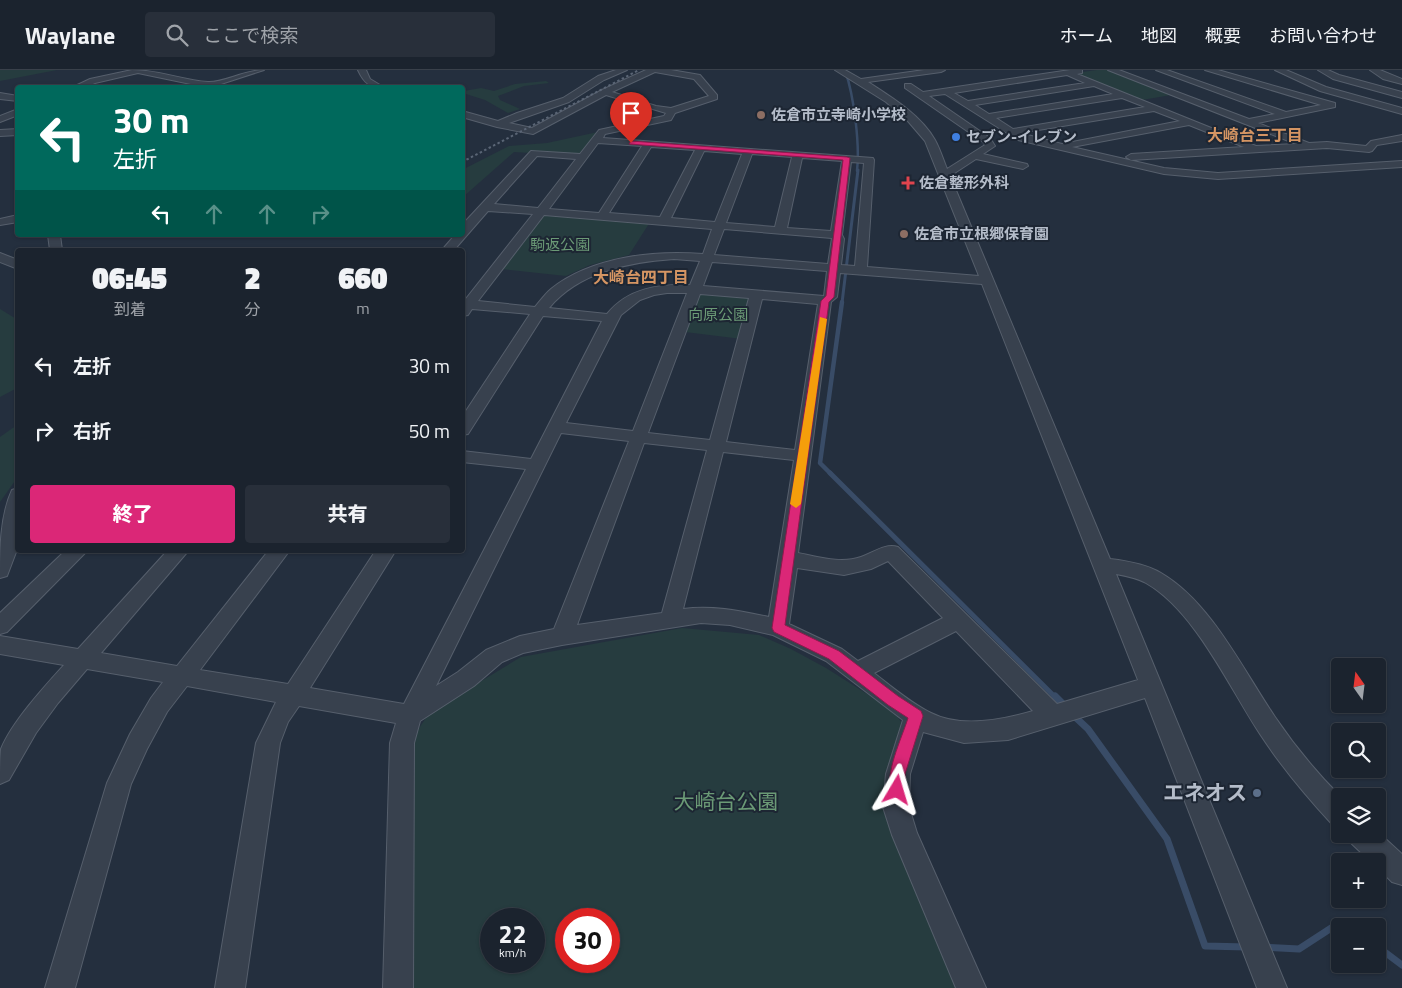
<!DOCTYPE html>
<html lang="ja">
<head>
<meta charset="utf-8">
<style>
  body { margin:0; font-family:"Titillium Web","Noto Sans JP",sans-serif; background:#282f3a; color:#f1f3f6; height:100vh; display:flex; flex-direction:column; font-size:19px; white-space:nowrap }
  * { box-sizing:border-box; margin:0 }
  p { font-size:16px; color:#a0a4aa }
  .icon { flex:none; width:28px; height:28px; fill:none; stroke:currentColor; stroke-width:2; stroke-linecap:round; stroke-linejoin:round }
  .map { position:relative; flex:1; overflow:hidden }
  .sheet { position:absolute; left:15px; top:178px; width:450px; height:305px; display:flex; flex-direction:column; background:#1b232e; border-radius:5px; box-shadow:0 1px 4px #0004,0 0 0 1px #39404a }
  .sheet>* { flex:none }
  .guide { position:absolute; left:15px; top:15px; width:450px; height:152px; border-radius:5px; box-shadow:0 1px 4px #0004,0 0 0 1px #39404a; background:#00695c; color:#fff; overflow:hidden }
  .needle { width:32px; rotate:346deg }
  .fabs { position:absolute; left:1331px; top:588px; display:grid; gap:10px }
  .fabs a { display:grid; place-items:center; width:55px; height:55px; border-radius:5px; background:#1b232e; box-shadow:0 1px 4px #0004,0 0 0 1px #39404a; font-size:25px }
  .speed { position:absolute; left:480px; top:838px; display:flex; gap:10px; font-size:25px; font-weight:700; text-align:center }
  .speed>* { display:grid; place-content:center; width:65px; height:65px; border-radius:50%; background:#1b232e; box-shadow:0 1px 4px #0004,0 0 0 1px #39404a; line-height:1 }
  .speed small { font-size:12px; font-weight:400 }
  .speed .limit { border:8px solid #d22; background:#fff; color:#111 }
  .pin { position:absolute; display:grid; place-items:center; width:42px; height:42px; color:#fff; margin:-51px -21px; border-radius:50% 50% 50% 0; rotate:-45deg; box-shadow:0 0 5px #0007 }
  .pin .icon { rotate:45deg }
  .me { position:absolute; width:55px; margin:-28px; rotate:7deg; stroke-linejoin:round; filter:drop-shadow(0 0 4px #0008) }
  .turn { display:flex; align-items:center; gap:18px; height:105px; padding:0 15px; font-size:22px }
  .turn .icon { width:65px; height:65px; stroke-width:2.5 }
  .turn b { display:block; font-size:35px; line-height:42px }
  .lanes { display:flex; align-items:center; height:48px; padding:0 15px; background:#0003; justify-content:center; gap:25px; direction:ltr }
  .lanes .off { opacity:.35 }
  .eta { display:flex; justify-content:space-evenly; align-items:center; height:85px; text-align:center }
  .eta b { font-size:30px; font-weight:800; line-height:35px }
  .cta { display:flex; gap:10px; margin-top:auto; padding:10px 15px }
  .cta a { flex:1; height:58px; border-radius:5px; background:#db2777; color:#fff; font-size:20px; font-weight:800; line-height:58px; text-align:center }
  .cta a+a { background:#282f3a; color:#f1f3f6 }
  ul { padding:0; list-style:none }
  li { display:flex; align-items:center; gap:15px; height:65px; padding:0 15px }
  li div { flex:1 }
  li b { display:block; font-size:19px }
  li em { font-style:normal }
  header { display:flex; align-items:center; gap:30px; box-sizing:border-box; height:70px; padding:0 25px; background:#1b232e; border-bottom:1px solid #39404a }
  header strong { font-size:24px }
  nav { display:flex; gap:28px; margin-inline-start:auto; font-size:18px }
  .search { width:350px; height:45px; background:#282f3a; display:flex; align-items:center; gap:12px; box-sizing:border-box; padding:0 18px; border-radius:5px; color:#a0a4aa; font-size:19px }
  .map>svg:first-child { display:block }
  .green { fill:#263c3f; fill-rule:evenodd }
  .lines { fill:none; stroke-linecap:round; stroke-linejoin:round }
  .stream-far4 { stroke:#394c67; stroke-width:2.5 }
  .stream-far3 { stroke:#394c67; stroke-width:3 }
  .stream-far2 { stroke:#394c67; stroke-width:4.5 }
  .stream-far1 { stroke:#394c67; stroke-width:5 }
  .stream { stroke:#394c67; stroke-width:7 }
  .minor-casing { stroke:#565f6c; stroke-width:2 }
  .minor { fill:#38414e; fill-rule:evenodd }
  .rail { stroke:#5a6575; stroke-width:2; stroke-dasharray:2.5 2.5; stroke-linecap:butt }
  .route { fill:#db2777; stroke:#8e194d }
  .slow { fill:#f59e0b }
  .education-dot { fill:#8d6e63; stroke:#1d2633; stroke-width:2 }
  .shop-dot { fill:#3f7fe0; stroke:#1d2633; stroke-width:2 }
  .health-dot { fill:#e0444e; stroke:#1d2633; stroke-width:2 }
  .service-dot { fill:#5c6f8a; stroke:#1d2633; stroke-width:2 }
  .labels { text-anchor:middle; stroke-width:4; stroke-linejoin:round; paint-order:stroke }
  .far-poi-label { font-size:15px; font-weight:bold; fill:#b4bcc9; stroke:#1d2633; text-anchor:start }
  .far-park-label { font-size:15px; fill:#6b9a76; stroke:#1d2633 }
  .far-neighbourhood-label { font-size:16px; font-weight:bold; fill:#d59563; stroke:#1d2633 }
  .near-poi-label { font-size:21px; font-weight:bold; fill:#b4bcc9; stroke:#1d2633; text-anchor:end }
  .near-park-label { font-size:21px; fill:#6b9a76; stroke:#1d2633 }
</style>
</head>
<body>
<header>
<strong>Waylane</strong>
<div class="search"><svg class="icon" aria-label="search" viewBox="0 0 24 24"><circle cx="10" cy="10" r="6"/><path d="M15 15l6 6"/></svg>ここで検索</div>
<nav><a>ホーム</a><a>地図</a><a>概要</a><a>お問い合わせ</a></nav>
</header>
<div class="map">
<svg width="1402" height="918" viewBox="0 0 1402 918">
  <rect width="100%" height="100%" fill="#242f3e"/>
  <g class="green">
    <path d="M0 0H57L0 11Z"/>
    <path d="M1097 0H1107L1171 25 1142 30 1134 29 1075 3Z"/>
    <path d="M546 11 549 13 524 16 498 26 500 30 520 39 508 43 485 30 466 24 464 21 481 18 494 21 515 14Z"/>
    <path d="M598 62 580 86 514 82 463 127 462 100 509 76 547 73Z"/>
    <path d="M550 144 650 152 629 185 590 195 566 206 502 199 543 145Z"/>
    <path d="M704 223 748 228 753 231 742 269 685 262 698 227Z"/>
    <path d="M0 239 18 250 17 318 0 327Z"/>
    <path d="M17 355V408L0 432V367Z"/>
    <path d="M682 558 759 565 791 579 826 598 894 641 901 652 894 697 963 918H410L413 667 430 642 521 587ZM491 849H534V891H491ZM566 849H609V891H566Z"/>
  </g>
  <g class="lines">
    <path class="stream-far4" d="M845 0C854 26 860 74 857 101"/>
    <path class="stream-far3" d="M842 233 858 100"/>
    <path class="stream-far2" d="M831 404 820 393 842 232"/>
    <path class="stream-far1" d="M830 403 1056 628"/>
    <g class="stream">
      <path d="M1055 626 1066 637"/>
      <path d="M1073 645 1088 659 1167 769 1205 876 1247 877"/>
      <path d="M1263 877 1299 879 1342 851 1350 856"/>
      <path d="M1378 877 1402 895"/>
    </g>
    <g class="minor-casing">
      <g id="minor">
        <path d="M132 0C158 0 182 10 208 12 222 13 245 0 264 0L221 14 231 18H210L138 3 95 13 84 18H71L90 9Z"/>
        <path d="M358 0H366L370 9 385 18C370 18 364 13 358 0Z"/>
        <path d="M616 0H627L604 10 569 32 509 53 532 58 602 20 646 0H671L700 5 717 25V29L675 43 671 50 605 64 603 68 873 88 874 90 867 197 979 206 925 71 907 50 886 32 835 0H845L861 9 924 0H945L941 2 868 12C891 27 921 45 935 70 940 79 943 89 947 99L985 75 983 72 905 18V14H911L923 22 1070 0H1082V3L1077 4 1256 76 1296 74 1108 0H1119L1249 49 1275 44 1156 0H1167L1286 42 1321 35 1205 0H1218L1335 33V37L1258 53 1309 73 1327 72 1366 76 1371 71 1402 65V71L1377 75 1372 81 1369 82 1327 78 1131 90 1126 87 1131 84 1244 77 1189 55 1072 77 1164 98 1218 103 1402 91V97L1218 109 1164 104 1018 70 945 24 929 26 990 68 995 76 983 84 1027 94 1028 96 1023 99 976 89 950 106 1110 489C1127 491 1146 494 1161 503 1211 532 1243 600 1275 647 1294 675 1316 702 1340 726V756L1331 753C1305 725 1281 696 1260 664 1229 617 1195 541 1146 513 1137 508 1127 506 1116 504L1287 918H1257L1145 628 1008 670 964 673 923 662 910 704 909 737 917 763 986 918H956L892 765 883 737 886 704 903 650 826 591 773 565 730 555 701 553 562 575 523 583 502 592 474 616 420 651 414 673 413 918H383L390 673 396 653 299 636 288 652 280 673 245 918H215L256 673 276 632 187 616 167 642 147 679 131 714 75 918H45L107 713 130 664 151 628 163 612 87 599 58 633 36 663 9 710 0 714C0 704 0 688 1 679 12 652 44 617 64 595L0 584V566L78 579 168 480H189L101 583 177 596 269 480H290L200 600 288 614 376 480H396L310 618 404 634 526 399 462 392V381L531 389 602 251 543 246 468 364 462 365V347L530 244 472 239 468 245 463 246 462 230H465L533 144 488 141 454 180H442L455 165H462V155L531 81 580 84 599 60 664 46 666 43 606 25 533 64 497 57 462 47V41L498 51 517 43 563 28 598 6ZM655 2 694 9 709 26 671 38 656 36 612 22ZM1067 5 1085 13 968 31 954 23ZM1094 16 1113 24 989 44 975 35ZM1122 28 1145 37 1013 59 996 48ZM1154 41 1180 51 1062 74 1020 63ZM598 73 642 76 599 143 549 139ZM651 77 695 80 660 147 609 143ZM704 81 742 84 715 152 671 148ZM752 84 792 87 775 157 726 153ZM537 86 576 89 538 138 494 134ZM802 88 842 91 831 161 787 158ZM851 92 864 93 855 196 841 195 844 169 842 165ZM544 145 712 159 703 184C653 180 591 187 551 219 545 224 540 231 535 237L478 231ZM724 159 832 168 828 194 714 185ZM674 189 700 191 690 215C659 214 628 218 607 244L549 238C579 202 629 192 674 189ZM712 192 827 201 824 226 703 216ZM840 203 982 214 1138 610 1057 634 898 477C885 473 873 483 861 487 841 494 819 487 798 483L831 232 837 227ZM667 223H687L633 361 566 353 621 245 640 230 654 225ZM700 224 749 228 710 370 648 363ZM762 229 818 234 795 380 726 372ZM561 363 629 371 554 559 520 566 486 580 458 602 436 616ZM644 373 707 380 662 543 577 555ZM723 382 794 390 769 547C740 541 713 535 683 539ZM888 491 943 548 858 591 842 579 789 554 797 498 844 505 871 499ZM956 561 1033 641C1003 650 960 658 931 643 911 633 892 617 874 603Z"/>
        <path d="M1275 0H1286L1326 17 1402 38V44L1320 21Z"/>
        <path d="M1318 0H1328L1339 5 1402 22V28L1333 9Z"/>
        <path d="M1370 0H1380L1402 9V14L1383 9Z"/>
        <path d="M0 23 18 26V31L0 29Z"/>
        <path d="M18 39V45L0 52V46Z"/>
        <path d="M18 59V65L0 66V60Z"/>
        <path d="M18 145V152L0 155V149Z"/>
        <path d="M48 165H60L62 180H50Z"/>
        <path d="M0 183 18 190V199L0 192Z"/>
        <path d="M18 418V477L7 506 0 508C0 479 0 446 12 420Z"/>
        <path d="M66 480H88L7 562 0 564V543Z"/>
        <path d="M1378 762 1402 784V815L1392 812 1378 798V791H1370L1351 773 1347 764H1378Z"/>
      </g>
    </g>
    <use href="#minor" class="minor"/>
    <path class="rail" d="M462 92 639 0"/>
  </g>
  <path class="route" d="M631 71 847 87 850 88 834 227 829 232 785 555 839 581 898 626 921 641 923 646 905 704V720L902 725 897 727 892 725C883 706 902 668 908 648L888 635 829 589 774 562 772 558 821 231 826 226 843 90 629 74Z"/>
  <path class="slow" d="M820 247 827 249 801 434 796 438 790 434Z"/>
  <g class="education-dot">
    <circle cx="761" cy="45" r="5"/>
    <circle cx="904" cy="164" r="5"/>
  </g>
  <circle class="shop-dot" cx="956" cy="67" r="5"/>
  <path class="health-dot" d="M905.5 105.5h5v5h5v5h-5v5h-5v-5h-5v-5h5z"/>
  <circle class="service-dot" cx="1257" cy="723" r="5"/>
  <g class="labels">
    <g class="far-poi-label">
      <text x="771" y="50">佐倉市立寺崎小学校</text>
      <text x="966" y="72">セブン-イレブン</text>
      <text x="919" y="118">佐倉整形外科</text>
      <text x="914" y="169">佐倉市立根郷保育園</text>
    </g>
    <g class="far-park-label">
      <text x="560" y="180">駒返公園</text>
      <text x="718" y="250">向原公園</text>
    </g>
    <g class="far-neighbourhood-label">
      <text x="1255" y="71">大崎台三丁目</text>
      <text x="641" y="213">大崎台四丁目</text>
    </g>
    <g class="near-poi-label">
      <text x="1247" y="730">エネオス</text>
    </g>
    <g class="near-park-label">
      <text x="726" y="739">大崎台公園</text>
    </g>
  </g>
</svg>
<div class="fabs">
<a><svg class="needle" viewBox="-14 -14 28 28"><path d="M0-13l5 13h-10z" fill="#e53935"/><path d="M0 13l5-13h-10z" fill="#a0a4aa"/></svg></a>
<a><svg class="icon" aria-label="search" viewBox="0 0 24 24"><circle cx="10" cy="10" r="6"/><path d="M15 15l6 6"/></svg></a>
<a><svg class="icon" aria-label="layers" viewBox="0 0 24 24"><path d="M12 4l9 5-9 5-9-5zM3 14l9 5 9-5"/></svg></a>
<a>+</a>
<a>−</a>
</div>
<div class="speed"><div>22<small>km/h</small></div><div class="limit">30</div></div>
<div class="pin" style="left:631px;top:73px;background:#d93025"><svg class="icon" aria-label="arrive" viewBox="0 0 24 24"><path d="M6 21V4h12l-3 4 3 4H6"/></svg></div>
<svg class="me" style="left:897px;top:720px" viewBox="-20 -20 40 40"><path d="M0-17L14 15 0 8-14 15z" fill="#db2777" stroke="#fff" stroke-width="4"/></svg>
<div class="guide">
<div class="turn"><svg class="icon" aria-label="left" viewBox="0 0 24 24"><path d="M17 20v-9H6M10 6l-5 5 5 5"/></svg><div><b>30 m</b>左折</div></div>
<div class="lanes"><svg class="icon" aria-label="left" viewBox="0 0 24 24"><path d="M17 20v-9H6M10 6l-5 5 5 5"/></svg><svg class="icon off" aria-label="ahead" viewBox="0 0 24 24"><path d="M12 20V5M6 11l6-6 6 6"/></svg><svg class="icon off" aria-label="ahead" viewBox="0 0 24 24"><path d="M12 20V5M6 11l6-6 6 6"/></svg><svg class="icon off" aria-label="right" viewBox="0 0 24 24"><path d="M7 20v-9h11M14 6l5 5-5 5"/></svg></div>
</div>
<section class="sheet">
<div class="eta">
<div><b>06:45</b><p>到着</p></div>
<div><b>2</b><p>分</p></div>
<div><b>660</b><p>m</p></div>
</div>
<ul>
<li><svg class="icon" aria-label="left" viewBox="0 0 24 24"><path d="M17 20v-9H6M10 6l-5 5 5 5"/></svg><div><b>左折</b></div><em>30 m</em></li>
<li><svg class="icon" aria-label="right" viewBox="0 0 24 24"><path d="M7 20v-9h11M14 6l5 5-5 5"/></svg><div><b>右折</b></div><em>50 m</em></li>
</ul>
<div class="cta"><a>終了</a><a>共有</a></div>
</section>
</div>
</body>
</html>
